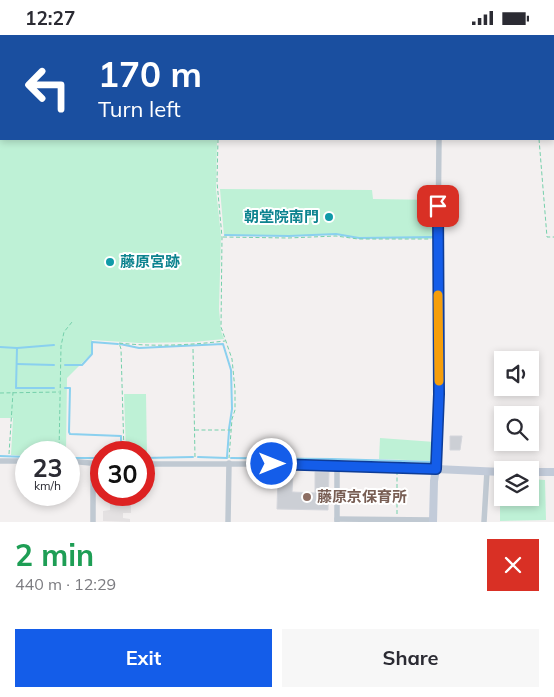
<!DOCTYPE html>
<html lang="en">
<head>
<meta charset="utf-8">
<style>
  body { margin:0; font-family:Mulish,"Noto Sans JP",sans-serif; background:#f7f7f7; color:#2b2b33; height:100vh; display:flex; flex-direction:column; font-size:19px; white-space:nowrap }
  * { box-sizing:border-box; margin:0 }
  p { font-size:16px; color:#7c7c81 }
  .icon { flex:none; width:28px; height:28px; fill:none; stroke:currentColor; stroke-width:2; stroke-linecap:round; stroke-linejoin:round }
  .map { position:relative; height:487px; overflow:hidden }
  .details { display:flex; flex-direction:column; background:#fff; flex:1 }
  .details>* { flex:none }
  .banner { position:absolute; left:0px; top:0px; width:555px; height:105px; box-shadow:0 2px 8px #0003; background:#1a4fa0; color:#fff; overflow:hidden }
  .fabs { position:absolute; left:494px; top:316px; display:grid; gap:10px }
  .fabs a { display:grid; place-items:center; width:45px; height:45px; border-radius:0px; background:#fff; box-shadow:0 2px 8px #0003; font-size:25px }
  .speed { position:absolute; left:15px; top:406px; display:flex; gap:10px; font-size:25px; font-weight:700; text-align:center }
  .speed>* { display:grid; place-content:center; width:65px; height:65px; border-radius:50%; background:#fff; box-shadow:0 2px 8px #0003; line-height:1 }
  .speed small { font-size:12px; font-weight:400 }
  .speed .limit { border:8px solid #d22; background:#fff; color:#111 }
  .pin { position:absolute; display:grid; place-items:center; width:42px; height:42px; color:#fff; margin:-21px; border-radius:10px; box-shadow:0 2px 8px #0006 }
  .me { position:absolute; width:55px; margin:-28px; rotate:90deg; stroke-linejoin:round; filter:drop-shadow(0 0 4px #0008) }
  .turn { display:flex; align-items:center; gap:18px; height:105px; padding:0 15px; font-size:22px }
  .turn .icon { width:65px; height:65px; stroke-width:2.5 }
  .turn b { display:block; font-size:35px; line-height:42px }
  .round { display:grid; place-items:center; flex:none; width:52px; height:52px; border-radius:0px; background:#f7f7f7 }
  .headline { display:flex; align-items:center; justify-content:space-between; height:85px; padding:0 15px }
  h1 { font-size:30px; font-weight:700; line-height:38px; color:#1e9e55 }
  .cta { display:flex; gap:10px; margin-top:auto; padding:10px 15px }
  .cta a { flex:1; height:58px; border-radius:0px; background:#145de9; color:#fff; font-size:20px; font-weight:700; line-height:58px; text-align:center }
  .cta a+a { background:#f7f7f7; color:#2b2b33 }
  .status { display:flex; justify-content:space-between; align-items:center; height:35px; padding:0 25px; background:#fff; direction:ltr }
  .status svg { height:14px; fill:currentColor }
  .map>svg:first-child { display:block }
  .education { fill:#e4e1e2 }
  .green { fill:#bef1d6 }
  .lines { fill:none; stroke-linecap:round; stroke-linejoin:round }
  .stream { stroke:#8ad0ef; stroke-width:2 }
  .building { fill:#cccfd5; stroke:#d4d6dc }
  .path { stroke:#75d0ab; stroke-width:1; stroke-dasharray:4 2.5; stroke-linecap:butt }
  .street { stroke:#c0c9d2; stroke-width:5.5 }
  .secondary { stroke:#c2cbd9; stroke-width:8 }
  .route-casing { stroke:#0d3c97; stroke-width:12 }
  .route { stroke:#145de9; stroke-width:9 }
  .slow { stroke:#f59e0b; stroke-width:9 }
  .culture-dot { fill:#0f9aa8; stroke:#fff; stroke-width:2 }
  .education-dot { fill:#8d6e63; stroke:#fff; stroke-width:2 }
  .labels { text-anchor:middle; stroke-width:4; stroke-linejoin:round; paint-order:stroke }
  .culture-label { font-size:15px; font-weight:bold; fill:#0d838f; stroke:#fff; text-anchor:end }
  .education-label { font-size:15px; font-weight:bold; fill:#785e54; stroke:#fff; text-anchor:start }
</style>
</head>
<body>
<div class="status"><b>12:27</b><svg viewBox="0 0 49 12"><path d="M0 12V9h3v3zM5 12V6h3v6zM10 12V3h3v9zM15 12V0h3v12zM26 1h20v11H26zM47 4h2v5h-2z"/></svg></div>
<div class="map">
<svg width="554" height="487" viewBox="0 0 554 487">
  <rect width="100%" height="100%" fill="#f3f0f0"/>
  <path class="education" d="M110 460H131V478H123V483L130 484V487L103 486V476L110 475Z"/>
  <g class="green">
    <path d="M0 0H226L1 1V104H217L216 154 221 201 219 274 221 296 224 304 194 307 139 308 92 305V318L67 343 66 417 26 418V421L11 420 13 383H0Z"/>
    <path d="M220 154 372 155 373 164 437 165 436 204 358 203 338 200 224 201Z"/>
    <path d="M124 359H146L147 422H144V418L126 417Z"/>
    <path d="M380 403 435 407V426L379 424Z"/>
    <path d="M500 443H502V462H530V444L545 445 546 485 500 486Z"/>
  </g>
  <g class="lines">
    <g class="stream">
      <path d="M225 200 289 201 336 199 359 203 436 202"/>
      <path d="M120 309 139 313 223 309 231 335 232 374 229 394"/>
      <path d="M0 312 17 313 16 353H54"/>
      <path d="M17 313 54 310"/>
      <path d="M17 329 54 330"/>
      <path d="M65 330H82L92 319V307L118 309"/>
      <path d="M65 353H70L69 397 70 399 121 401V418"/>
      <path d="M0 421 26 422"/>
      <path d="M198 422 227 423"/>
      <path d="M227 422 229 396"/>
      <path d="M69 423H101"/>
      <path d="M144 423 193 422"/>
      <path d="M231 423 332 424 433 427"/>
    </g>
  </g>
  <g class="building">
    <path d="M450 401H462L460 415H450Z"/>
    <path d="M315 437H329L328 475 277 474 278 439H293L292 457 315 458Z"/>
  </g>
  <g class="lines">
    <g class="path">
      <path d="M543 0V1"/>
      <path d="M119 1V0"/>
      <path d="M229 1V0"/>
      <path d="M0 70 1 69"/>
      <path d="M0 96H1"/>
      <path d="M218 104 217 147 222 202 221 292 232 324 235 355V375L232 384 229 423"/>
      <path d="M539 104 547 202H554"/>
      <path d="M223 202 288 203 336 201 358 204H431"/>
      <path d="M193 314 195 423"/>
      <path d="M0 358 59 357"/>
      <path d="M195 395H231"/>
      <path d="M59 418 61 311 64 297 72 287"/>
      <path d="M124 418 121 314 119 308C154 312 190 310 225 306"/>
      <path d="M9 419 13 357"/>
      <path d="M397 479V438"/>
    </g>
    <g class="street">
      <path d="M441 1V0"/>
      <path d="M0 426H26"/>
      <path d="M69 426 101 429"/>
      <path d="M93 429V487"/>
      <path d="M144 429H337L436 434 439 359 438 205 439 104"/>
      <path d="M337 484 433 485"/>
      <path d="M228 487 229 428"/>
      <path d="M337 487V429"/>
      <path d="M484 487 487 436"/>
    </g>
    <g class="secondary">
      <path d="M530 437H554"/>
      <path d="M433 487 434 446 436 434 502 437"/>
    </g>
  </g>
  <g class="lines">
    <g class="route-casing">
      <path id="route" d="M272 429 436 434 439 359 438 171"/>
    </g>
    <use href="#route" class="route"/>
    <path class="slow" d="M438 260 439 346"/>
  </g>
  <g class="culture-dot">
    <circle cx="329" cy="182" r="5"/>
    <circle cx="110" cy="227" r="5"/>
  </g>
  <circle class="education-dot" cx="307" cy="462" r="5"/>
  <g class="labels">
    <g class="culture-label">
      <text x="319" y="187">朝堂院南門</text>
      <text x="120" y="232" text-anchor="start">藤原宮跡</text>
    </g>
    <g class="education-label">
      <text x="317" y="467">藤原京保育所</text>
    </g>
  </g>
</svg>
<div class="fabs">
<a><svg class="icon" aria-label="sound" viewBox="0 0 24 24"><path d="M4 9h4l5-4v14l-5-4H4zM17 9q2 3 0 6"/></svg></a>
<a><svg class="icon" aria-label="search" viewBox="0 0 24 24"><circle cx="10" cy="10" r="6"/><path d="M15 15l6 6"/></svg></a>
<a><svg class="icon" aria-label="layers" viewBox="0 0 24 24"><path d="M12 4l9 5-9 5-9-5zM3 14l9 5 9-5"/></svg></a>
</div>
<div class="speed"><div>23<small>km/h</small></div><div class="limit">30</div></div>
<div class="pin" style="left:438px;top:171px;background:#d93025"><svg class="icon" aria-label="arrive" viewBox="0 0 24 24"><path d="M6 21V4h12l-3 4 3 4H6"/></svg></div>
<svg class="me" style="left:272px;top:429px" viewBox="-20 -20 40 40"><circle r="17" fill="#145de9" stroke="#fff" stroke-width="3"/><path d="M0-11L8 9 0 5-8 9z" fill="#fff"/></svg>
<div class="banner">
<div class="turn"><svg class="icon" aria-label="left" viewBox="0 0 24 24"><path d="M17 20v-9H6M10 6l-5 5 5 5"/></svg><div><b>170 m</b>Turn left</div></div>
</div>
</div>
<section class="details">
<div class="headline"><div><h1>2 min</h1><p>440 m · 12:29</p></div><a class="round" style="background:#d93025;color:#fff"><svg class="icon" aria-label="close" viewBox="0 0 24 24"><path d="M6 6l12 12M18 6L6 18"/></svg></a></div>
<div class="cta"><a>Exit</a><a>Share</a></div>
</section>
</body>
</html>
